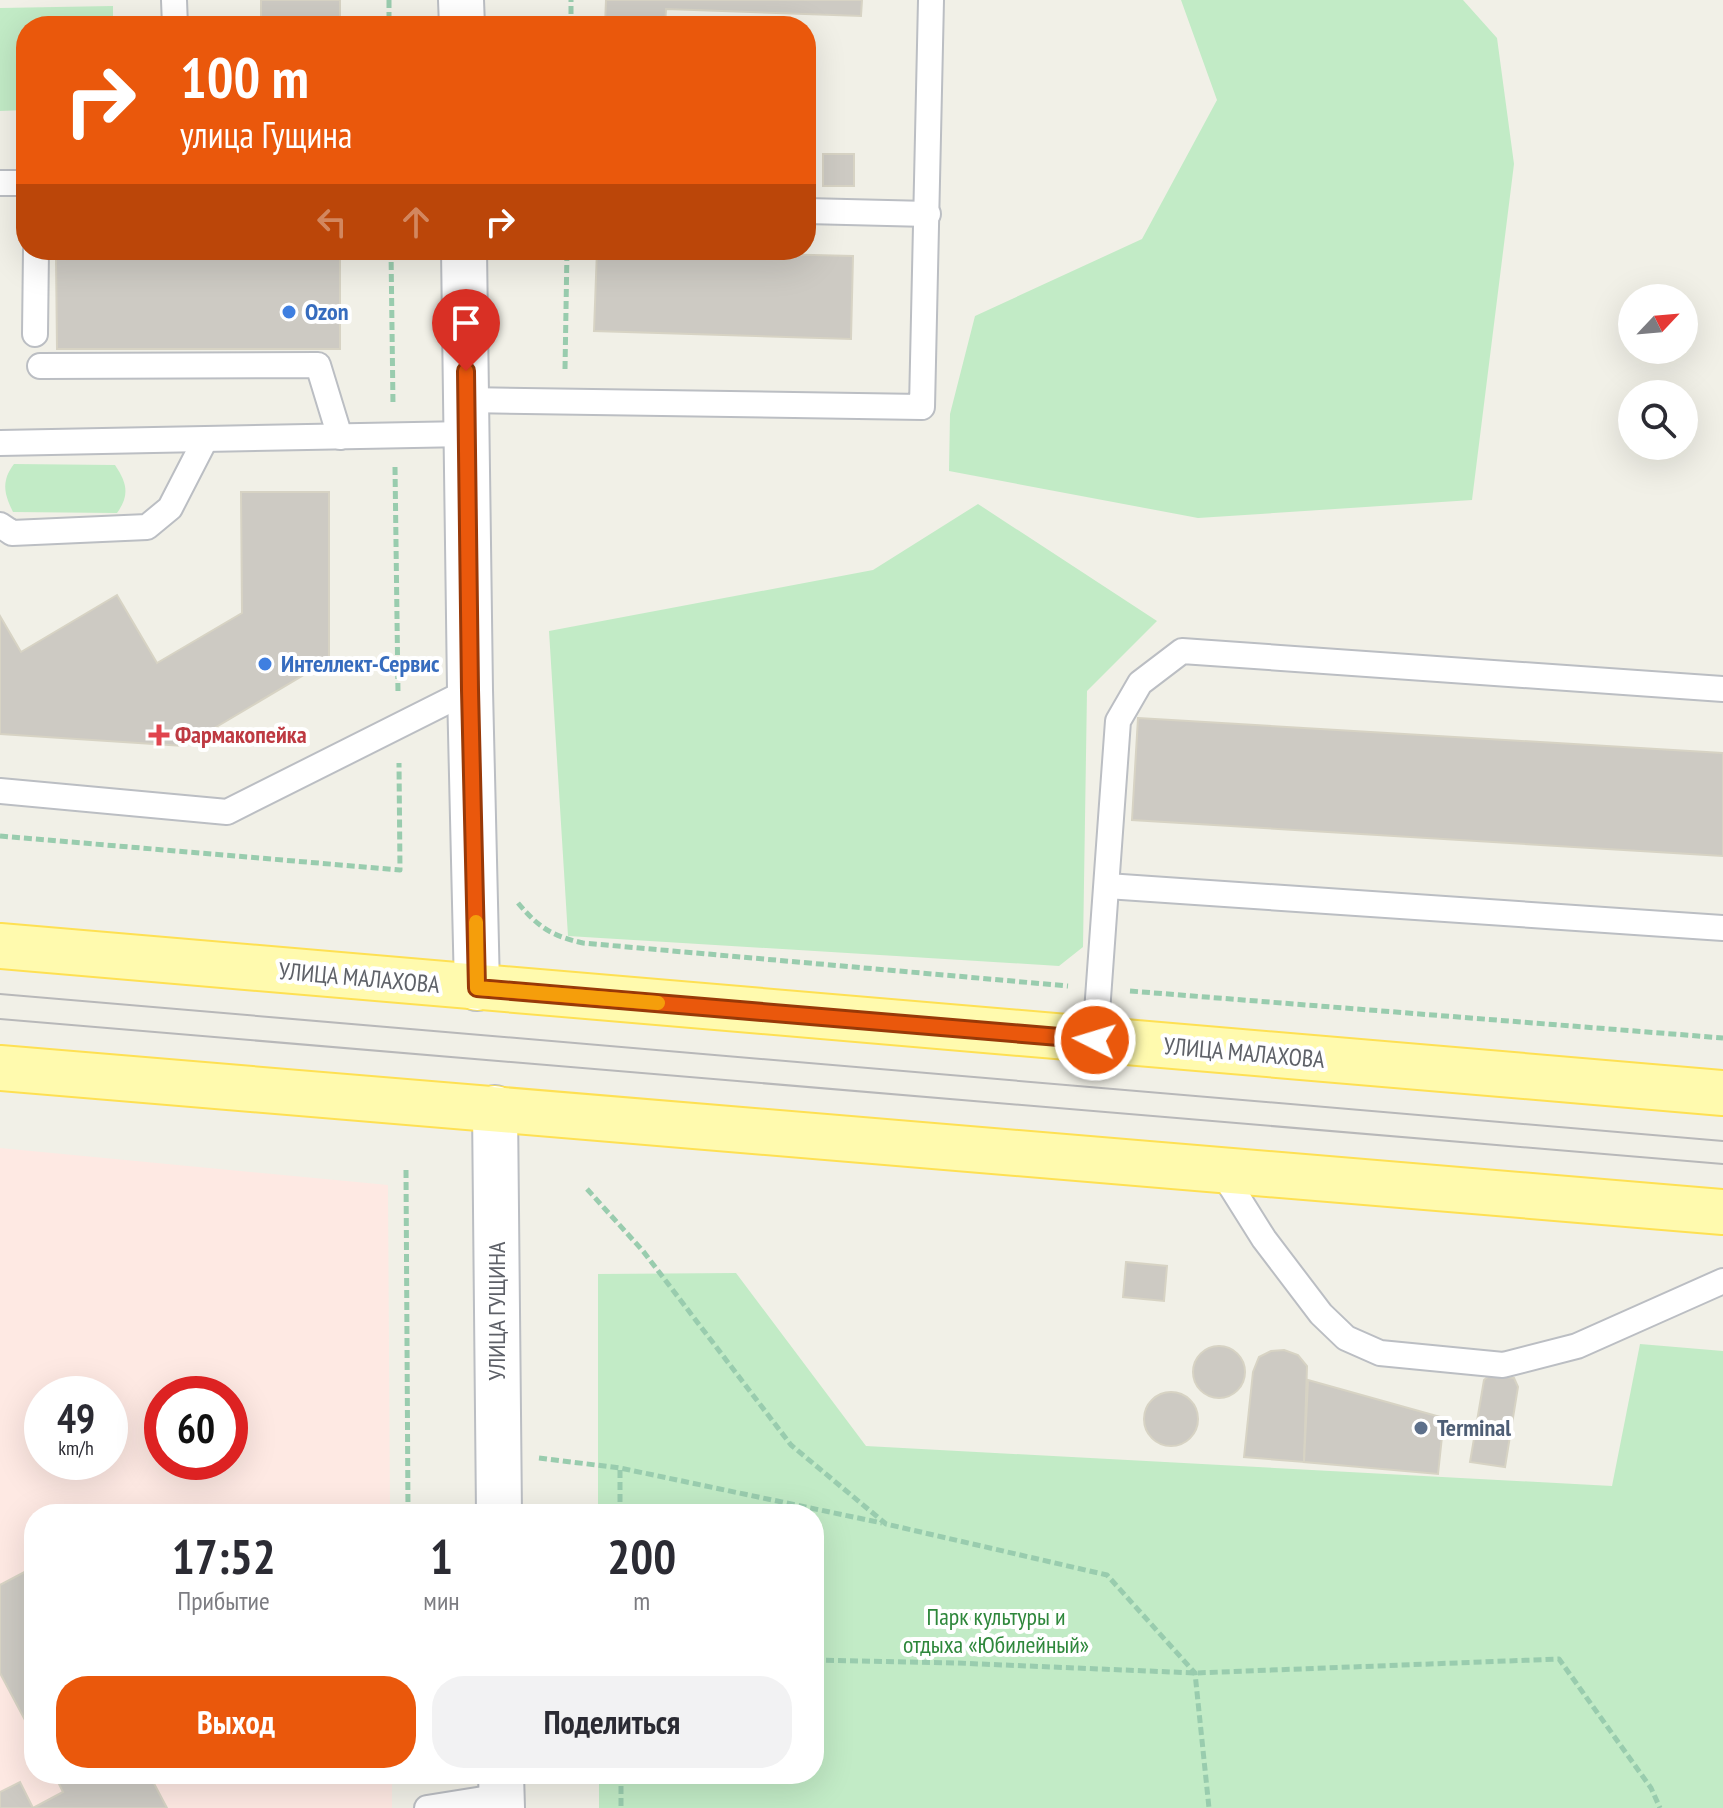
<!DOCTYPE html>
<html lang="ru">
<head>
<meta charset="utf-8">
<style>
  body { margin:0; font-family:"PT Sans Narrow",sans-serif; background:#f2f2f3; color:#2b2b33; height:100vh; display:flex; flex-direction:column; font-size:30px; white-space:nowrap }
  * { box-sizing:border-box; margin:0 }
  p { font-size:26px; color:#7c7c81 }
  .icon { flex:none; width:44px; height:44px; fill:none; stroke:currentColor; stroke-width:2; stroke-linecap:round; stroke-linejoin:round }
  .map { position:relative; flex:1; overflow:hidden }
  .drawer { position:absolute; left:24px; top:1504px; width:800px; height:280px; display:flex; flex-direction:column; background:#fff; border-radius:32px; box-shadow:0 8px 32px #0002 }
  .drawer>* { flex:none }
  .guide { position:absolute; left:16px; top:16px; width:800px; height:244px; border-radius:32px; box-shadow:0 8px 32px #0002; background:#ea580c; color:#fff; overflow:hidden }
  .needle { width:52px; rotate:64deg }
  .controls { position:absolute; left:1618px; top:284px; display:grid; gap:16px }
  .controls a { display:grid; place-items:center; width:80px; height:80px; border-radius:50%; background:#fff; box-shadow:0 8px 32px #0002; font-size:40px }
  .speed { position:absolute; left:24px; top:1376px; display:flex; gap:16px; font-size:40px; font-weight:700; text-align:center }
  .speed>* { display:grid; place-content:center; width:104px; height:104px; border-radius:50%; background:#fff; box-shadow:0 8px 32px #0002; line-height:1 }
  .speed small { font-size:20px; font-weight:400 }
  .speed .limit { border:12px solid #d22; background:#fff; color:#111 }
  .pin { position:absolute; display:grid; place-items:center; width:68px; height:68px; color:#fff; margin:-82px -34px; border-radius:50% 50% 50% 0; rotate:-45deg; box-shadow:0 0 8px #0007 }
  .pin .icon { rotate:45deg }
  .me { position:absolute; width:88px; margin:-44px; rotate:275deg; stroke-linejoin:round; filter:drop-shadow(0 0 6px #0008) }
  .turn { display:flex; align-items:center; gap:28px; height:168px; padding:0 32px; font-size:36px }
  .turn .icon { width:104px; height:104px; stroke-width:2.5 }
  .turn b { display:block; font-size:56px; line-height:68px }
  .lanes { display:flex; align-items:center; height:76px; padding:0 32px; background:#0003; justify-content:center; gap:40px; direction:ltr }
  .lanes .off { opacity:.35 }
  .eta { display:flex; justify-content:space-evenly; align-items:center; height:136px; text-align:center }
  .eta b { font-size:48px; font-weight:600; line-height:56px }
  .button { display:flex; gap:16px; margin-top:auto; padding:16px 32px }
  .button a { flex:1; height:92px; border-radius:32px; background:#ea580c; color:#fff; font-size:32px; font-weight:600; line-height:92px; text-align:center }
  .button a+a { background:#f2f2f3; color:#2b2b33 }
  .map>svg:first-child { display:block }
  .medical { fill:#fee9e3; fill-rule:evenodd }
  .green { fill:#c2ebc6 }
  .building { fill:#cdcac3; stroke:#d7d3c4; stroke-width:2 }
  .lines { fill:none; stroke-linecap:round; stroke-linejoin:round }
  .service-casing { stroke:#bbbec3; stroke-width:28 }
  .minor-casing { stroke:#bbbec3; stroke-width:48 }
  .primary-casing { stroke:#fee053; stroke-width:48 }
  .path { stroke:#99ccae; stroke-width:5; stroke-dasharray:8 4; stroke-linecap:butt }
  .service { stroke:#fff; stroke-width:24 }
  .minor { stroke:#fff; stroke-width:44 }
  .primary { stroke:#fffaae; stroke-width:44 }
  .tram { stroke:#b8b8b9; stroke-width:2 }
  .route-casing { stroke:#983908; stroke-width:20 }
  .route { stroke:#ea580c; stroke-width:14 }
  .slow { stroke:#f59e0b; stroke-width:14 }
  .shop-dot { fill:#3f7fe0; stroke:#fff; stroke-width:3 }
  .health-dot { fill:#e0444e; stroke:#fff; stroke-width:3 }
  .service-dot { fill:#5c6f8a; stroke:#fff; stroke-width:3 }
  .labels { text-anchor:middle; stroke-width:8; stroke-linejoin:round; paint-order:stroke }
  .shop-label { font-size:24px; font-weight:bold; fill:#366cbe; stroke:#fff; text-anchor:start }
  .health-label { font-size:24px; font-weight:bold; fill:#be3a42; stroke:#fff; text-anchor:start }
  .street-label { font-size:24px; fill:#5e6168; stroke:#fff }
  .service-label { font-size:24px; font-weight:bold; fill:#4e5e75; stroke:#fff; text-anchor:start }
  .park-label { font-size:24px; fill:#2e873b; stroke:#fff }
</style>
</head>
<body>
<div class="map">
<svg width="1723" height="1808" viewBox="0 0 1723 1808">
  <rect width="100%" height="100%" fill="#f1f0e7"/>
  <path class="medical" d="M0 1148 388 1185 390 1514H34V1774H392V1808H0ZM42 1394H110V1462H42ZM162 1394H230V1462H162Z"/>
  <g class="green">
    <path d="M1181 0H1463L1497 38 1514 164 1472 500 1198 518 949 471 950 414 975 316 1142 239 1217 100Z"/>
    <path d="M113 6V26H26V110L0 111V8Z"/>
    <path d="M14 464 115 465C127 483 130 495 117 513L13 512C4 494 1 481 14 464Z"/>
    <path d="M978 504 1157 621 1087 691 1083 947 1059 966 568 936 549 631 873 570Z"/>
    <path d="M736 1273 866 1446 1612 1486 1640 1344 1723 1351V1808H599V1774H814V1514H598V1274Z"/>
  </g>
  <g class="building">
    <rect x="261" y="0" width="79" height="26"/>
    <path d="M606 0H862L861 16 666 9 665 26H605Z"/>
    <rect x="823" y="154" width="31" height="32"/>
    <path d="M261 250H340V349H57L56 257 261 258Z"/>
    <path d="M597 250 853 256 851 339 594 331Z"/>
    <path d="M241 492H329V660L184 746 0 734V616L21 652 117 595 157 663 242 613Z"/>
    <path d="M1138 718 1723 753V856L1132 820Z"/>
    <path d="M1126 1262 1167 1266 1164 1301 1123 1297Z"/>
    <circle cx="1219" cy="1372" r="26"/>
    <path d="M1284 1350 1298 1355 1307 1366 1304 1462 1244 1457 1253 1372 1259 1357 1271 1351Z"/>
    <path d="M1491 1374 1514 1378 1518 1387 1505 1467 1470 1462 1484 1380Z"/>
    <path d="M1308 1380 1444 1418 1438 1474 1304 1462Z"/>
    <circle cx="1171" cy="1419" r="27"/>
    <path d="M34 1567V1737L0 1673V1585Z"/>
    <path d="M54 1774H149L167 1808H0V1792L20 1782 33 1808 63 1792Z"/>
  </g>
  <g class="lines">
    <g class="service-casing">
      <g id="service">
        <path d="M174 0 175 26"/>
        <path d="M0 183H26"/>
        <path d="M806 211 928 214"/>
        <path d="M35 334 36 250"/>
        <path d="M40 366 318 365 340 437"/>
        <path d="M466 400 922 407 931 0"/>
        <path d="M0 443 467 434"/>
        <path d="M0 525 12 533 147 527 170 508 205 440"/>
        <path d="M0 791 227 812 470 690"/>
        <path d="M1107 886 1723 928"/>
        <path d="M1095 1040 1118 721 1140 683 1182 651 1723 689"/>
        <path d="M1220 1169 1264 1239 1321 1314 1346 1338 1380 1353 1503 1365 1577 1346 1723 1281"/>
        <path d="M427 1808 502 1796"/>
      </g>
    </g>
    <g class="minor-casing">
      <g id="minor">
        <path d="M461 0 462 26"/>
        <path d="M464 250 470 690 477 988"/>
        <path d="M495 1108 499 1514"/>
        <path d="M501 1774 502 1808"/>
      </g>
    </g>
    <g class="primary-casing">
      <g id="primary">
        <path d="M0 946 1723 1093"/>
        <path d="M0 1068 1723 1212"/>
      </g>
    </g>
    <g class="path">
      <path d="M389 0V26"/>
      <path d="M571 26V0"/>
      <path d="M391 250 393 405"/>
      <path d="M565 369 567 250"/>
      <path d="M395 467 398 693"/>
      <path d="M0 836 400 870 399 763"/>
      <path d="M518 903C539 928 552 936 583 943L1068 986"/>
      <path d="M1130 991 1723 1038"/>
      <path d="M406 1170 408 1514"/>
      <path d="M587 1189 643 1251 791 1445 886 1524 1107 1575 1195 1673 1209 1808"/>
      <path d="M539 1458 620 1468 882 1523"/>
      <path d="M620 1514V1468"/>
      <path d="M814 1660 957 1663 1195 1673 1559 1659 1651 1788 1660 1808"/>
      <path d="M621 1774V1808"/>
    </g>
    <use href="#service" class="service"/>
    <use href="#minor" class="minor"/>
    <use href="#primary" class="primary"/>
    <g class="tram">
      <path d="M0 994 1723 1141"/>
      <path d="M0 1019 1723 1164"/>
    </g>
  </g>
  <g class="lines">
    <g class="route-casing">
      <path id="route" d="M466 371 470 690 477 988 1095 1040"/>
    </g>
    <use href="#route" class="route"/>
    <path class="slow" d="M476 922 477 988 658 1003"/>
  </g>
  <g class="shop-dot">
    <circle cx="289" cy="312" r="8"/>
    <circle cx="265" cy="664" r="8"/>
  </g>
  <path class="health-dot" d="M155 723h8v8h8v8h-8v8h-8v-8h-8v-8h8z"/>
  <circle class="service-dot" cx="1421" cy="1428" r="8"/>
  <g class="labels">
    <g class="shop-label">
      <text x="305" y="320">Ozon</text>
      <text x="281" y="672">Интеллект-Сервис</text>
    </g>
    <g class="health-label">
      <text x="175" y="743">Фармакопейка</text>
    </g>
    <g class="street-label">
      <text transform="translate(359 978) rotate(5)" y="8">УЛИЦА МАЛАХОВА</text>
      <text transform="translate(1244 1053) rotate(5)" y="8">УЛИЦА МАЛАХОВА</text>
      <text transform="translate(497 1311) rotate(-90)" y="8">УЛИЦА ГУЩИНА</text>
    </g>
    <g class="service-label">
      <text x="1437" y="1436">Terminal</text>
    </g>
    <g class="park-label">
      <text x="996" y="1625">Парк культуры и<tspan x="996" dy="28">отдыха «Юбилейный»</tspan></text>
    </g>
  </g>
</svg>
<div class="controls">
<a><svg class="needle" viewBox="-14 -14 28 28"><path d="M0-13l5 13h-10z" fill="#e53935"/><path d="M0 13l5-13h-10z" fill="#7c7c81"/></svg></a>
<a><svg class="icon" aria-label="search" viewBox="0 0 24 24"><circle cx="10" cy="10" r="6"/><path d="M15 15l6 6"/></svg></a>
</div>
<div class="speed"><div>49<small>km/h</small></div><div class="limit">60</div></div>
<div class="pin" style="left:466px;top:371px;background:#d93025"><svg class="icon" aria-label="arrive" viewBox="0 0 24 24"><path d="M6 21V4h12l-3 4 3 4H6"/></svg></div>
<svg class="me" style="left:1095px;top:1040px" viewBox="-20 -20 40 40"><circle r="17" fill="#ea580c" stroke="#fff" stroke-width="3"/><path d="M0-11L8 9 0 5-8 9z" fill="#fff"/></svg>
<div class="guide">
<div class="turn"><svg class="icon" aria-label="right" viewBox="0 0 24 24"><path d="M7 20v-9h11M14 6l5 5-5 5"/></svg><div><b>100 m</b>улица Гущина</div></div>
<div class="lanes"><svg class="icon off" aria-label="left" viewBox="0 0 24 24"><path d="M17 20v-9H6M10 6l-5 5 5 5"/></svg><svg class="icon off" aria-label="ahead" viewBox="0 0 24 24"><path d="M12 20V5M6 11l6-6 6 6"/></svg><svg class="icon" aria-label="right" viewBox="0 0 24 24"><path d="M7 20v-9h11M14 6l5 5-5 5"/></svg></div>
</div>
<section class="drawer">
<div class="eta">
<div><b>17:52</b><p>Прибытие</p></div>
<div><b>1</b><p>мин</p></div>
<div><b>200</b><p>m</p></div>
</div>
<div class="button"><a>Выход</a><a>Поделиться</a></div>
</section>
</div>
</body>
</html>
